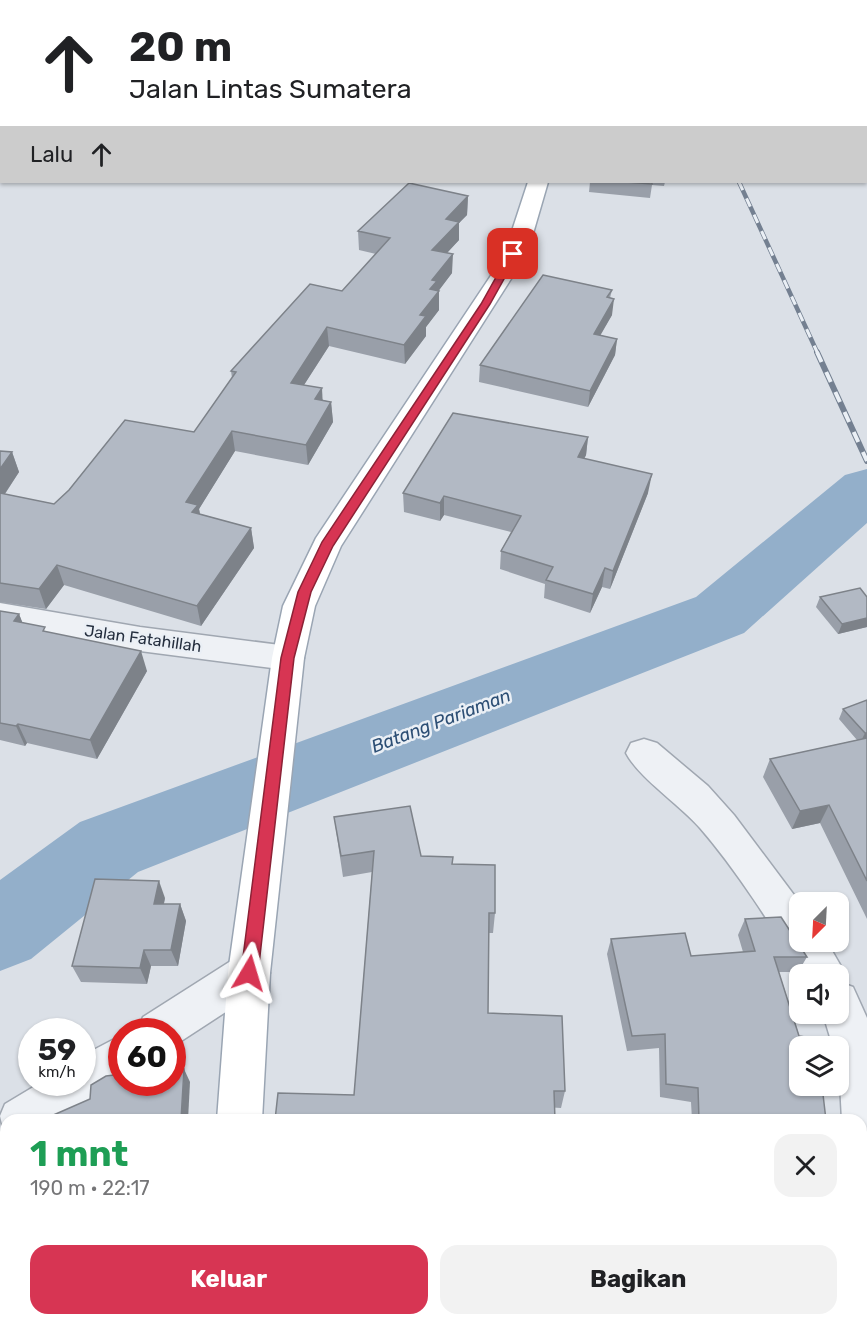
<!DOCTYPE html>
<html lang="id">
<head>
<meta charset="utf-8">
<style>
  body { margin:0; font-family:Rubik,sans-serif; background:#f2f2f2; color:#202124; height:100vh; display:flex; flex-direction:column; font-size:22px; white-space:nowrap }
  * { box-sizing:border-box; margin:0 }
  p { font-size:20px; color:#757577 }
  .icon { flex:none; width:33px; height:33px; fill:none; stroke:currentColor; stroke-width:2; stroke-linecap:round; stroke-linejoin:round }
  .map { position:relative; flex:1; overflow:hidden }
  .sheet { position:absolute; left:0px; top:1114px; width:867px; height:212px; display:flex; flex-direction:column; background:#fff; border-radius:18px 18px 0 0; box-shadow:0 2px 4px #0004 }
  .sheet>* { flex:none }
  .banner { position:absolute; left:0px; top:0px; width:867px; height:183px; box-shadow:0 2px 4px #0004; background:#fff; color:#202124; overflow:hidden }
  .needle { width:39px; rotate:204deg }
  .tools { position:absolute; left:789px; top:892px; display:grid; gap:12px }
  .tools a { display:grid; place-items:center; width:60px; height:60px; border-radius:12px; background:#fff; box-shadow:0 2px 4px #0004; font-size:30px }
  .speed { position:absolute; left:18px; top:1018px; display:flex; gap:12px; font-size:30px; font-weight:700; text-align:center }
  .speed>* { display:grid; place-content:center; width:78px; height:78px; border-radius:50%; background:#fff; box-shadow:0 2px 4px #0004; line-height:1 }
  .speed small { font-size:15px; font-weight:400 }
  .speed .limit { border:9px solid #d22; background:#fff; color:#111 }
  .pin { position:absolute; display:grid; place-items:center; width:51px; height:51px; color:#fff; margin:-26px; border-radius:12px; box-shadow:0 3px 9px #0006 }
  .me { position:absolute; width:66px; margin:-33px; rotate:7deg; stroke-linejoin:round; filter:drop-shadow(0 0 4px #0008) }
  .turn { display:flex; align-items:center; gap:21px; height:126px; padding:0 30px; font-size:27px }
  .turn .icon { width:78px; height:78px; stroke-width:2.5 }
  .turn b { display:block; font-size:42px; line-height:51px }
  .then { display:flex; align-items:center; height:57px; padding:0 30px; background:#0003; gap:12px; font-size:22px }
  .round { display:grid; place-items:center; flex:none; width:63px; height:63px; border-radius:18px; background:#f2f2f2 }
  .summary { display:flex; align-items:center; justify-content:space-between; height:102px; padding:0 30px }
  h1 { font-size:36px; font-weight:700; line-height:45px; color:#1e9e55 }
  .primary-button { display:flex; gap:12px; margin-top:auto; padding:12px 30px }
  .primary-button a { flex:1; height:69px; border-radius:18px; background:#d73553; color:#fff; font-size:24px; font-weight:700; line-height:69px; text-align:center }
  .primary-button a+a { background:#f2f2f2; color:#202124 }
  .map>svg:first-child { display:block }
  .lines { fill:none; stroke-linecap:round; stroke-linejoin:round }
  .river { fill:#93afca; fill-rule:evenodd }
  .street-casing { stroke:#a0a7b1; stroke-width:3 }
  .primary-casing { stroke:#9aa5b3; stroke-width:3 }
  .street { fill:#eef1f5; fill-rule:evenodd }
  .primary { fill:#fff; fill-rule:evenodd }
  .rail-far1-casing { stroke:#748091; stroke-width:4.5 }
  .rail-casing { stroke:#748091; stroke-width:6 }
  .rail-far1 { stroke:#eaeff5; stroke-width:3; stroke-dasharray:9; stroke-linecap:butt }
  .rail { stroke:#eaeff5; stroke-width:4; stroke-dasharray:11; stroke-linecap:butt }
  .wall { fill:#999fa9 }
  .shaded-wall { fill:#7d8289 }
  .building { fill:#b2b9c4; stroke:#7d8289; stroke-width:1.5 }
  .route { fill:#d73553; stroke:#8c2236; stroke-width:1.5 }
  .labels { text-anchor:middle; stroke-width:5; stroke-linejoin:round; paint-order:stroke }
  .street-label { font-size:16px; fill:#242e3e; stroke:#eaeff5 }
  .water-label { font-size:18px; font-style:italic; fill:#2c4e74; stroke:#eaeff5 }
</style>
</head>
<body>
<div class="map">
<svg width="867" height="1325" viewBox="0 0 867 1325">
  <rect width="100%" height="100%" fill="#dbe0e7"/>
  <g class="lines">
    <path class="river" d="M867 469V523L744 633 138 872 31 959 0 971V880L80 822 696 597 845 475Z"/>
    <g class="street-casing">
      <g id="street">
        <path d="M671 0H687V2H672Z"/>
        <path d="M0 603 140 627 288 646 300 649 304 658 300 667 288 670 140 651 0 627Z"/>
        <path d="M644 739 657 743 708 786 734 815 800 903V942H827L846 975 842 983 853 987 867 1018V1194L861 1192V1120H842L838 1047H833L823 1014H838V975H802C771 925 738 872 700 828 680 805 639 778 626 753L631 743Z"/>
        <path d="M249 954 264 959 270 973 264 987 172 1047V1032H137L143 1017 234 959Z"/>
        <path d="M122 1035V1082L62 1120H6L5 1136 0 1116 5 1104 40 1083H82V1056Z"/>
        <path d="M508 1320H599L601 1325H510Z"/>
      </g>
    </g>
    <g class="primary-casing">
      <g id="primary">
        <path d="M528 182H548L532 237 516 271 341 546 315 606 304 658 270 973 262 1120H217L228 973 272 658 283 606 316 538 494 271 510 237Z"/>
        <path d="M200 1320H250L249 1325H199Z"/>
      </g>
    </g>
    <use href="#street" class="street"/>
    <use href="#primary" class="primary"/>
    <g class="rail-far1-casing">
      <path id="rail-far1" d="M739 182 818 354"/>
    </g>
    <g class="rail-casing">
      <path id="rail" d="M817 352 867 461"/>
    </g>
    <use href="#rail-far1" class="rail-far1"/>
    <use href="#rail" class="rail"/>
  </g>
  <g class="wall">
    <path d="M530 0H647V2H539Z"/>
    <path d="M590 182H665L664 186 652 185 650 198 589 192Z"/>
    <path d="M468 196 467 215 459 223V240L447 253 452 273 438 291 439 310 426 327V336L405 364 329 346 304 385 323 400 331 402 333 422 308 465 235 451 199 509 200 514 251 528 254 548 201 626 64 585 46 609 0 602V451L12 452 19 472 5 494 54 504 194 432 232 378 231 371 342 291 376 254 359 250 358 231Z"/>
    <path d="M612 290 610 298 612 315 600 335 617 339 615 355 588 407 479 382 480 365Z"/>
    <path d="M588 437 586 455 584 459 648 493 610 589 602 587 590 613 544 598 545 584 500 569 501 551 511 532 444 515 440 521 404 512 403 493Z"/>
    <path d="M820 597H867V627L838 634 816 607Z"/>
    <path d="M0 611 19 614 22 622 147 671 97 759 27 743 25 746 0 740Z"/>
    <path d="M867 700V919L820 823 792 829 763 777 770 759 857 740 839 719 843 709Z"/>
    <path d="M334 817 421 856 453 864 495 913 493 933H488V1013L565 1091 561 1108 354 1095 372 872 343 877Z"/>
    <path d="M165 898 164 904H180L186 921 178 966H151L147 984 81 982 72 966Z"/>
    <path d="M745 919 807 957 798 972H779L826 1120H692L691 1102 660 1097 659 1048 627 1051 607 954 611 939 691 956 743 952 738 935Z"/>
  </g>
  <g class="shaded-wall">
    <path d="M468 196 467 215 459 223V240L432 269V250L446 219Z"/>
    <path d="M453 254 452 273 437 293 439 291V310L426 327V336L405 364 404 345 420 315 430 289 432 280Z"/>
    <path d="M614 299 612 315 592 350 594 334Z"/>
    <path d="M327 327 329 346 293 402 291 383Z"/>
    <path d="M617 339 615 355 588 407 590 391Z"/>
    <path d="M322 388 323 408 315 399Z"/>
    <path d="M331 402 333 422 308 465 306 445Z"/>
    <path d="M232 431 235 451 199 509 202 525 191 522 186 502Z"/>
    <path d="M588 437 586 455 575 476 578 457Z"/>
    <path d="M12 452 19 472 0 501V469Z"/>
    <path d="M652 474 648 493 610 589 613 571Z"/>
    <path d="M444 496V515L440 521V503Z"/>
    <path d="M251 528 254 548 201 626 197 606Z"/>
    <path d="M57 565 64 585 46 609 39 589Z"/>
    <path d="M605 568 602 587 590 613 593 594Z"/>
    <path d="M19 614 27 634 14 621Z"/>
    <path d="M867 618V627L838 634 842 624Z"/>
    <path d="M141 651 147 671 97 759 90 740Z"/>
    <path d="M18 724 27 743 25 746 16 726Z"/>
    <path d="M865 733H867V740L860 743Z"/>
    <path d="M829 805 820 823 792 829 800 811Z"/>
    <path d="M159 881 165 898 160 920 154 904Z"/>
    <path d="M180 904 186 921 178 966 171 950Z"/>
    <path d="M144 950 151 966 147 984 140 968Z"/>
    <path d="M184 1069 190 1082 188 1120H181Z"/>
    <path d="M135 1320H145L144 1325H134Z"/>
  </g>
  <g class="building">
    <path d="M594 0H645V2H593Z"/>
    <path d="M712 0H756L754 2H711Z"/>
    <path d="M625 182H652V184Z"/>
    <path d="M409 183 468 196 446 219 459 222 432 250 453 254 432 280 437 281 430 289 439 291 420 315 426 316 404 345 327 327 291 383 322 388 315 399 331 402 306 445 232 431 186 502 198 505 192 512 251 528 197 606 57 565 39 589 0 583V493L54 504 69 490 125 420 194 432 236 372 231 371 310 284 342 291 390 238 358 231Z"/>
    <path d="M543 275 612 290 607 297 614 299 594 334 617 339 590 391 480 365Z"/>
    <path d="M453 413 588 437 578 457 652 474 613 571 605 568 593 594 546 580 553 567 501 551 521 516 444 496 440 503 403 493Z"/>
    <path d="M0 451 12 452 0 469Z"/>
    <path d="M860 588 867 597V618L842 624 820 597Z"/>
    <path d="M0 611 19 614 14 621 45 627 43 631 141 651 90 740 18 724 16 726 0 723Z"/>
    <path d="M867 700V733H865L843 709Z"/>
    <path d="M867 738V881L829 805 800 811 770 759Z"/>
    <path d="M410 806 421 856 453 857 452 864 495 865V913H489L488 1013 562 1016 565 1091H554L555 1120H275L278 1093 354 1095 374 851 341 856 334 817Z"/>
    <path d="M95 879 159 881 154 904H180L171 950H144L140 968 72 966Z"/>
    <path d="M781 917 807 957H774L799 1036 817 1039 818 1047H800V1086H822L826 1120H699L698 1088 666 1084 665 1034 632 1036 611 939 685 933 691 956 755 951 745 919Z"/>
    <path d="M184 1069 181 1120H42L90 1099 91 1085 106 1076 122 1074V1083H172V1070Z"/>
    <path d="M6 1137V1320H135L134 1325H0V1140Z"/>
    <path d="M299 1320H424L423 1325H298Z"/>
  </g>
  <path class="route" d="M513 251 518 254 490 304 333 546 311 592 294 658 258 973 255 978 249 981 243 978 241 973 281 658 298 592 322 542 481 304 509 254Z"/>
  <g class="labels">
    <g class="street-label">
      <text transform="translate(143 638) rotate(8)" y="6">Jalan Fatahillah</text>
    </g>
    <g class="water-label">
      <text transform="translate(441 721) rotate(-21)" y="6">Batang Pariaman</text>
    </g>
  </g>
</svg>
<div class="tools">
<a><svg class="needle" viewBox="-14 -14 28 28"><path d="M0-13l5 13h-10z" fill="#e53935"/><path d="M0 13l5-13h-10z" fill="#757577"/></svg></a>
<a><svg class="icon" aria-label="sound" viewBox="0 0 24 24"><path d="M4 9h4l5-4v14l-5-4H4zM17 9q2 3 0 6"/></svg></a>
<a><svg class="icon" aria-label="layers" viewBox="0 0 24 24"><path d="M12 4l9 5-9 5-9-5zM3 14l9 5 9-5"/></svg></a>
</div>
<div class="speed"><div>59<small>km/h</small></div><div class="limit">60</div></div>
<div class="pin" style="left:513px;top:254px;background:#d93025"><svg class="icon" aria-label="arrive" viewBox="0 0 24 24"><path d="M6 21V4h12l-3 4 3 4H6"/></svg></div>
<svg class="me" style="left:249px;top:973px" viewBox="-20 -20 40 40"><path d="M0-17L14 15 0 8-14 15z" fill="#d73553" stroke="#fff" stroke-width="4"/></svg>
<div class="banner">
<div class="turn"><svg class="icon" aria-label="ahead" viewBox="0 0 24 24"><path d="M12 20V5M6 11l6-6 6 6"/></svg><div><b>20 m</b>Jalan Lintas Sumatera</div></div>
<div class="then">Lalu<svg class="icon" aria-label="ahead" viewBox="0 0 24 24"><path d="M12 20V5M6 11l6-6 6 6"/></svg></div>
</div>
<section class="sheet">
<div class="summary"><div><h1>1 mnt</h1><p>190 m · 22:17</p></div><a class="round"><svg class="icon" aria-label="close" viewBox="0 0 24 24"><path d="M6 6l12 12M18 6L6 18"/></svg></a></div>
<div class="primary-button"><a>Keluar</a><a>Bagikan</a></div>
</section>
</div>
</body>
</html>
